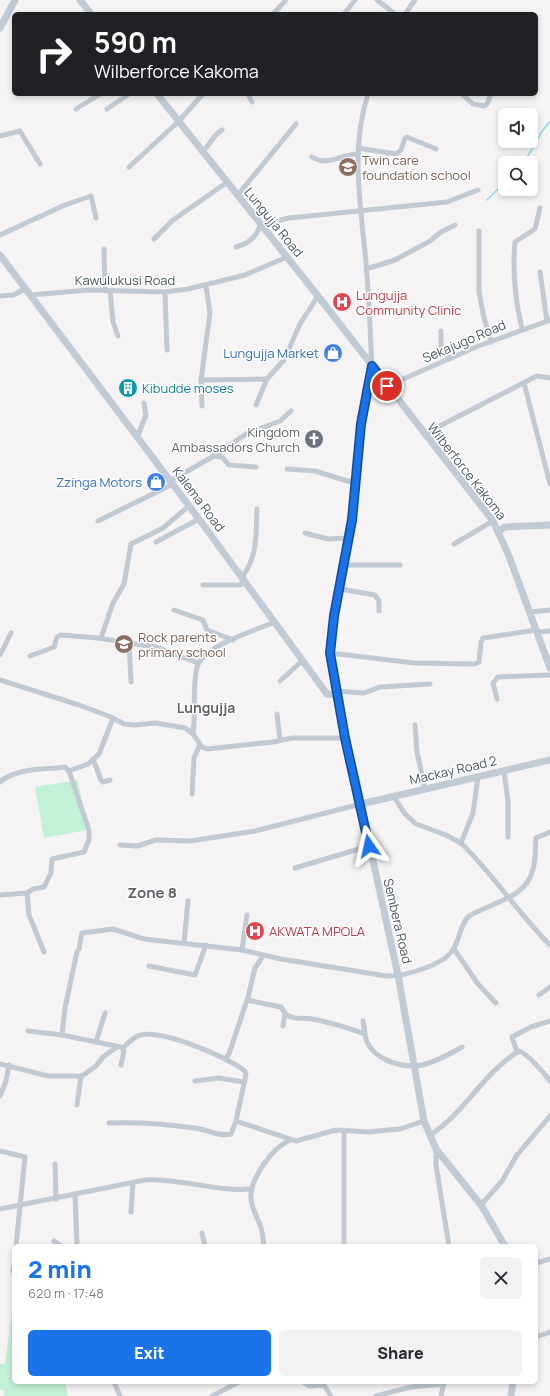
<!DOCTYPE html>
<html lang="en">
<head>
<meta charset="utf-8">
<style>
  body { margin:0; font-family:Manrope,sans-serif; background:#f2f2f3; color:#2b2b33; height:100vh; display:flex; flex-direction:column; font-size:15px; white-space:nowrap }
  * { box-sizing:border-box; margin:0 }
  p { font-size:13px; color:#7c7c81 }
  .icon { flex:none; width:22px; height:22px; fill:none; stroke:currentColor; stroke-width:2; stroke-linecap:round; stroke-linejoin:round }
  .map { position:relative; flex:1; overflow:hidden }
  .side { position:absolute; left:12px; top:1244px; width:526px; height:140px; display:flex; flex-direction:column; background:#fff; border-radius:6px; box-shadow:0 2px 6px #0003 }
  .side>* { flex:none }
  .guide { position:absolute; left:12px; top:12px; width:526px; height:84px; border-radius:6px; box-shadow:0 2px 6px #0003; background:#202124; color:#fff; overflow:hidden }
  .tools { position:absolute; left:498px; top:108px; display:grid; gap:8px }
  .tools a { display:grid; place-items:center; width:40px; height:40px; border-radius:6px; background:#fff; box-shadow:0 2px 6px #0003; font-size:20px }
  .pin { position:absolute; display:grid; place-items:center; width:34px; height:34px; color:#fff; margin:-17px; border:2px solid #fff; border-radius:50%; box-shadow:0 1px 4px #0007 }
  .me { position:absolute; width:44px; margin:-22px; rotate:349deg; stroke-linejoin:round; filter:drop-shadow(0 0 3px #0008) }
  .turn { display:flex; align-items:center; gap:14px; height:84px; padding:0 16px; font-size:18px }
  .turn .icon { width:52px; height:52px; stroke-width:2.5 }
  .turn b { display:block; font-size:28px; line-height:34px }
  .round { display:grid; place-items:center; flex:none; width:42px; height:42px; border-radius:6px; background:#f2f2f3 }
  .overview { display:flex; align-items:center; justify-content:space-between; height:68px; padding:0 16px }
  h1 { font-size:24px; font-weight:800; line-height:30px; color:#1a73e8 }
  .primary-button { display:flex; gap:8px; margin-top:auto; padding:8px 16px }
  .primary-button a { flex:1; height:46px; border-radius:6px; background:#1a73e8; color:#fff; font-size:16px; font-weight:800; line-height:46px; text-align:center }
  .primary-button a+a { background:#f2f2f3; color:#2b2b33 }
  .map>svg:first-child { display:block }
  .green { fill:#c3f1d5 }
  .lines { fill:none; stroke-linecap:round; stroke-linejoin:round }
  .stream { stroke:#90daee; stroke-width:1.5 }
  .street { stroke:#c1cad2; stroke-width:5 }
  .secondary { stroke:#c1cbd6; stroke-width:7 }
  .route-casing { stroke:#114b97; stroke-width:10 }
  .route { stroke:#1a73e8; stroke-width:7 }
  .labels { text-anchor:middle; stroke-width:3; stroke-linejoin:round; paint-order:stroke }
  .education-label { font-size:13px; fill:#785e54; stroke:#fff; text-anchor:start }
  .street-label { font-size:13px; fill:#4a5661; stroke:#fff }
  .health-label { font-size:13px; fill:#be3a42; stroke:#fff; text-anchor:start }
  .shop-label { font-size:13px; fill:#366cbe; stroke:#fff; text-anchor:end }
  .culture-label { font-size:13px; fill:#0d838f; stroke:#fff; text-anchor:start }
  .worship-label { font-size:13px; fill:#5b616d; stroke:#fff; text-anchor:end }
  .neighbourhood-label { font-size:14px; font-weight:bold; fill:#5f6368; stroke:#fff }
  .quarter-label { font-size:15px; font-weight:bold; fill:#5f6368; stroke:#fff }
</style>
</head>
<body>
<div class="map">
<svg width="550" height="1396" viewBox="0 0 550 1396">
  <rect width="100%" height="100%" fill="#f5f3f3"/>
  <g class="green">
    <path d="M78 780 87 830 44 838 35 787Z"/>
    <path d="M14 1298V1382H65L68 1396H4V1390H0V1364H5Z"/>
  </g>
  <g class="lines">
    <g class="stream">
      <path d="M522 163C533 153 541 127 550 122"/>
      <path d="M487 200 505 182"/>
    </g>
    <g class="street">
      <path d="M377 0 395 14"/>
      <path d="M273 14 286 0"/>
      <path d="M344 14 355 0"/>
      <path d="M405 14 415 0"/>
      <path d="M248 94 252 102"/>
      <path d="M368 94C350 149 361 206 366 263 369 297 370 331 372 366"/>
      <path d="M462 94 473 104 484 106 487 104 491 94"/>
      <path d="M76 109 100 94"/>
      <path d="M107 109 129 94"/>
      <path d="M0 136 20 131 40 164"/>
      <path d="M358 148 396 154 401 150 405 138 407 137 436 149"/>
      <path d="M202 152C210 145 213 135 222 130"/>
      <path d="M312 157C328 167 341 154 358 154"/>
      <path d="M129 167 178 122 203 94"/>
      <path d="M237 196 296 124"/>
      <path d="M479 231V292L484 318 491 342"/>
      <path d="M0 235 65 205 91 196 96 218"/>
      <path d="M154 239 173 220 226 183"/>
      <path d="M236 247C247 244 257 237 260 225L289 218 447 202 478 190"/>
      <path d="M104 249 105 291"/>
      <path d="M366 269 395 260 430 241 441 232 455 225"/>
      <path d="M540 272 547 321"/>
      <path d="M110 291 113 322 118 336"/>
      <path d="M165 292 167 350"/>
      <path d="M30 295 89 290 165 292 188 289 245 275 287 257"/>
      <path d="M0 296 13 295 25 289"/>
      <path d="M522 329C515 299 512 272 515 242L535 229 540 208"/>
      <path d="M441 331V351L451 358"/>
      <path d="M201 380 267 379"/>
      <path d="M524 383 550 484"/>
      <path d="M387 386 476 347 550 320"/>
      <path d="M256 405 267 379 284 360 300 324 318 296"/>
      <path d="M202 406 201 380 210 313 206 286"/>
      <path d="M424 434 537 376 550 378"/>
      <path d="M137 438 146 415 144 403"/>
      <path d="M214 456 246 434 280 421 291 411"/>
      <path d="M287 469 315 471 354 483"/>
      <path d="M170 481 214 456 222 457 229 465 256 467"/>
      <path d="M98 521 173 484"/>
      <path d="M305 533 328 539 349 538"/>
      <path d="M156 542 199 519"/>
      <path d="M454 544 493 521"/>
      <path d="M344 565H400"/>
      <path d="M242 577C258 557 256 533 257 509"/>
      <path d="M203 585H238L247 583"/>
      <path d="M340 589 375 595 379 601V611"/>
      <path d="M174 610 203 620 207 630 233 640"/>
      <path d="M529 612 550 610"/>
      <path d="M537 632 550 631"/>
      <path d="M101 638 113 603 124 584 131 544 163 528 189 506"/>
      <path d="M330 653 414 663 475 664 479 662 481 642 483 638 536 630"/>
      <path d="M0 655 11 633"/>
      <path d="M30 656 54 647 57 637 61 635 98 638 129 643"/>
      <path d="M0 680 79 705 111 717 124 724 134 725 156 723 185 728 193 734 202 747 207 749 273 742 292 738H345"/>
      <path d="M280 681 303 660"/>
      <path d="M131 682 129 643 156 647 198 663"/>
      <path d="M336 691 364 693 380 687 430 684"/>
      <path d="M497 699 493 683 498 677 550 675"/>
      <path d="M277 714 280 740"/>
      <path d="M415 725 417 752 425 789"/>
      <path d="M193 734C196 712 192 688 197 667 203 646 256 630 275 622"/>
      <path d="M93 759 101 780 103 782 110 780"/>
      <path d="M69 771 88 764 99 754 113 718"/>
      <path d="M504 771 508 801V837"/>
      <path d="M478 777 473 813 461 843C493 874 518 913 550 945"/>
      <path d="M0 782C18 767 44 770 65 767L69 771 89 830V840L84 852 52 859 51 873 44 887 33 889 27 893 0 895"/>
      <path d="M192 794 194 758 200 744"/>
      <path d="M394 797 405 814 416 824 446 835 461 843"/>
      <path d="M120 845 137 846 156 840 190 841 255 831 361 804"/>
      <path d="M295 868 369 846"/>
      <path d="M27 893 29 915 44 952"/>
      <path d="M184 943 188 901"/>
      <path d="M79 949 82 933 113 929 144 939 242 950 281 959 374 974C379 975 384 976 389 976 405 976 443 965 452 951 460 941 459 927 468 917 490 902 527 899 533 869 536 859 535 848 536 838L550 832"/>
      <path d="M454 949 478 984 496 1003"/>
      <path d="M242 950 247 915"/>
      <path d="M149 966 195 975 206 945"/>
      <path d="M539 995 550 987"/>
      <path d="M247 1000 281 1007 285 1013 283 1026"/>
      <path d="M285 1014C297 1021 300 1017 312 1019 330 1022 348 1028 365 1034"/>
      <path d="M363 1021C365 1028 364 1035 367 1042 375 1059 397 1066 414 1066 428 1066 450 1054 462 1047"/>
      <path d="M28 1031 62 1035 121 1047 124 1051 121 1065"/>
      <path d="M62 1035 65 1008 77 952"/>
      <path d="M96 1042 105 1013"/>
      <path d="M517 1052 512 1037 531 1027 550 1021"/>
      <path d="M226 1058 229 1054 248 997 255 968 263 956"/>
      <path d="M0 1064 48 1076H82L96 1066 103 1057 117 1047"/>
      <path d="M195 1081 219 1078 244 1082"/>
      <path d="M0 1096 6 1081 9 1065"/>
      <path d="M77 1105 81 1076"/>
      <path d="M236 1121 296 1141 336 1130 368 1132 400 1129 424 1121"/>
      <path d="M109 1123C138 1122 166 1124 194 1128 206 1129 219 1137 231 1134L236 1121 246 1074 245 1071C226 1057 165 1030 141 1035 134 1036 128 1043 123 1048"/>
      <path d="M344 1130V1246"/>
      <path d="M430 1135C465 1113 483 1073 519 1051 528 1054 544 1073 550 1081"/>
      <path d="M436 1149V1165L449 1246"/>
      <path d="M0 1151 25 1157 16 1246"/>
      <path d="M55 1164 56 1199"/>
      <path d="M75 1194 77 1246"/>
      <path d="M481 1205 502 1181 517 1155 550 1116"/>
      <path d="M0 1209 145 1180C181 1178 215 1192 251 1189"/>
      <path d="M131 1212 133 1182"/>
      <path d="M202 1233 205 1246"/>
      <path d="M54 1241 61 1246"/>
      <path d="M264 1246C263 1240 263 1234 261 1228 258 1218 252 1210 251 1199 249 1180 273 1146 291 1140"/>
      <path d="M536 1263 550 1259"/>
      <path d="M13 1271 14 1265"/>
      <path d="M536 1337 550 1332"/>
      <path d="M114 1382 120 1396"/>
      <path d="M303 1382 309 1386 324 1385 331 1396"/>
      <path d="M212 1396 239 1382"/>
      <path d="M376 1396 411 1387 444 1384"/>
      <path d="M441 1396 444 1382"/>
    </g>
    <g class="secondary">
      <path d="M80 0 91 14"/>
      <path d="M0 28 15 0"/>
      <path d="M157 94 318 296 493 521 509 556 550 668"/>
      <path d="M0 255 199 519 327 694 337 695"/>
      <path d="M372 366 361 424 352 520 334 616 330 653 336 691 398 975 424 1121 436 1149 481 1205 505 1246"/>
      <path d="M499 531 505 527 550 525"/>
      <path d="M361 804 550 760"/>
      <path d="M511 1396 513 1382"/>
    </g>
  </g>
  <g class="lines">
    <g class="route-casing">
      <path id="route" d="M369 846 345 738 330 653 334 616 352 520 361 424 372 366 387 386"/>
    </g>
    <use href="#route" class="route"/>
  </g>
  <defs>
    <g id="school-disc" transform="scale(1)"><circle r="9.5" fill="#8d6e63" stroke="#fff"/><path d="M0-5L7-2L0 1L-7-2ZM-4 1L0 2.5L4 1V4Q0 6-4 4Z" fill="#fff"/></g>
    <g id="hospital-disc" transform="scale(1)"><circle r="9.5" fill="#e0444e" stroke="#fff"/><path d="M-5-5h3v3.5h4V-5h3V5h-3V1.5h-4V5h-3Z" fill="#fff"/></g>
    <g id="shop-disc" transform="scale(1)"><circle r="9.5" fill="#3f7fe0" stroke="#fff"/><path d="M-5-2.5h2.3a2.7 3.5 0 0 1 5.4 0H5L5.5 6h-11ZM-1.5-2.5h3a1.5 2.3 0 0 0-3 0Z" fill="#fff"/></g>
    <g id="building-disc" transform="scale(1)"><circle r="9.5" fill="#0f9aa8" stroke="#fff"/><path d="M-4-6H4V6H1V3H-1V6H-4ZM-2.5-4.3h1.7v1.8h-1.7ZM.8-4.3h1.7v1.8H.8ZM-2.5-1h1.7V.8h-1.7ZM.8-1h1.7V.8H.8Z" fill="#fff"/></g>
    <g id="church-disc" transform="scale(1)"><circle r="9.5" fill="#6b7280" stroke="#fff"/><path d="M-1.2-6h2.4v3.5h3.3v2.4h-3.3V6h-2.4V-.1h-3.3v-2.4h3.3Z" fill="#fff"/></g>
  </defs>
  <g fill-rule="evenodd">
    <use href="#school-disc" x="348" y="167"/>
    <use href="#hospital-disc" x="342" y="302"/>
    <use href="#shop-disc" x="333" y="353"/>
    <use href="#building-disc" x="128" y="388"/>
    <use href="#church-disc" x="314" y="439"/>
    <use href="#shop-disc" x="156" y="482"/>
    <use href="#school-disc" x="124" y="644"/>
    <use href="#hospital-disc" x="255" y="931"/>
  </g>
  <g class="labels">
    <g class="education-label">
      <text x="362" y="165">Twin care<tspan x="362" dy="15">foundation school</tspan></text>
      <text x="138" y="642">Rock parents<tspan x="138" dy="15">primary school</tspan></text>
    </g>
    <g class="street-label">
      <text transform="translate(274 222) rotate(51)" y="5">Lungujja Road</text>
      <text x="125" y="285">Kawulukusi Road</text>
      <text transform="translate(464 341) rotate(-23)" y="5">Sekajugo Road</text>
      <text transform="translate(467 471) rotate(52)" y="5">Wilberforce Kakoma</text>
      <text transform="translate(199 499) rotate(53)" y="5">Kalema Road</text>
      <text transform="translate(453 770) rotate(-13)" y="5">Mackay Road 2</text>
      <text transform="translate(398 921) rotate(77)" y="5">Sembera Road</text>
    </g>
    <g class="health-label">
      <text x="356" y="300">Lungujja<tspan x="356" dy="15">Community Clinic</tspan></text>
      <text x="269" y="936">AKWATA MPOLA</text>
    </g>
    <g class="shop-label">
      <text x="319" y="358">Lungujja Market</text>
      <text x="142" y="487">Zzinga Motors</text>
    </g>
    <g class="culture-label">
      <text x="142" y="393">Kibudde moses</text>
    </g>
    <g class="worship-label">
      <text x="300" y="437">Kingdom<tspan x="300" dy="15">Ambassadors Church</tspan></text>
    </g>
    <g class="neighbourhood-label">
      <text x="206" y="713">Lungujja</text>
    </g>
    <g class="quarter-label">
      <text x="152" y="898">Zone 8</text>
    </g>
  </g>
</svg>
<div class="tools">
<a><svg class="icon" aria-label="sound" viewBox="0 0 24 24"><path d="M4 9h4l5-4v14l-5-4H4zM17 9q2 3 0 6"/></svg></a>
<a><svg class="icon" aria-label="search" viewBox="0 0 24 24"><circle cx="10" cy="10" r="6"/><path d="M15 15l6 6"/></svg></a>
</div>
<div class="pin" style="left:387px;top:386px;background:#d93025"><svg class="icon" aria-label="arrive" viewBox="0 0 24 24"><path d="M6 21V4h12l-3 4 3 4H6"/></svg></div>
<svg class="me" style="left:369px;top:846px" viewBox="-20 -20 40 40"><path d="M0-17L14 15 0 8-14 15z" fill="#1a73e8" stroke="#fff" stroke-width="4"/></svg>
<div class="guide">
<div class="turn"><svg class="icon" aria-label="right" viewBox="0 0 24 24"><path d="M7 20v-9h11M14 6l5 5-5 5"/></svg><div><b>590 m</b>Wilberforce Kakoma</div></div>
</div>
<section class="side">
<div class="overview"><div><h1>2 min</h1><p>620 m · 17:48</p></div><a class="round"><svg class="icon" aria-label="close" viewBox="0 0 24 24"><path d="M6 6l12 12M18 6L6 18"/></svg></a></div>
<div class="primary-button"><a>Exit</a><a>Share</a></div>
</section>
</div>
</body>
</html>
